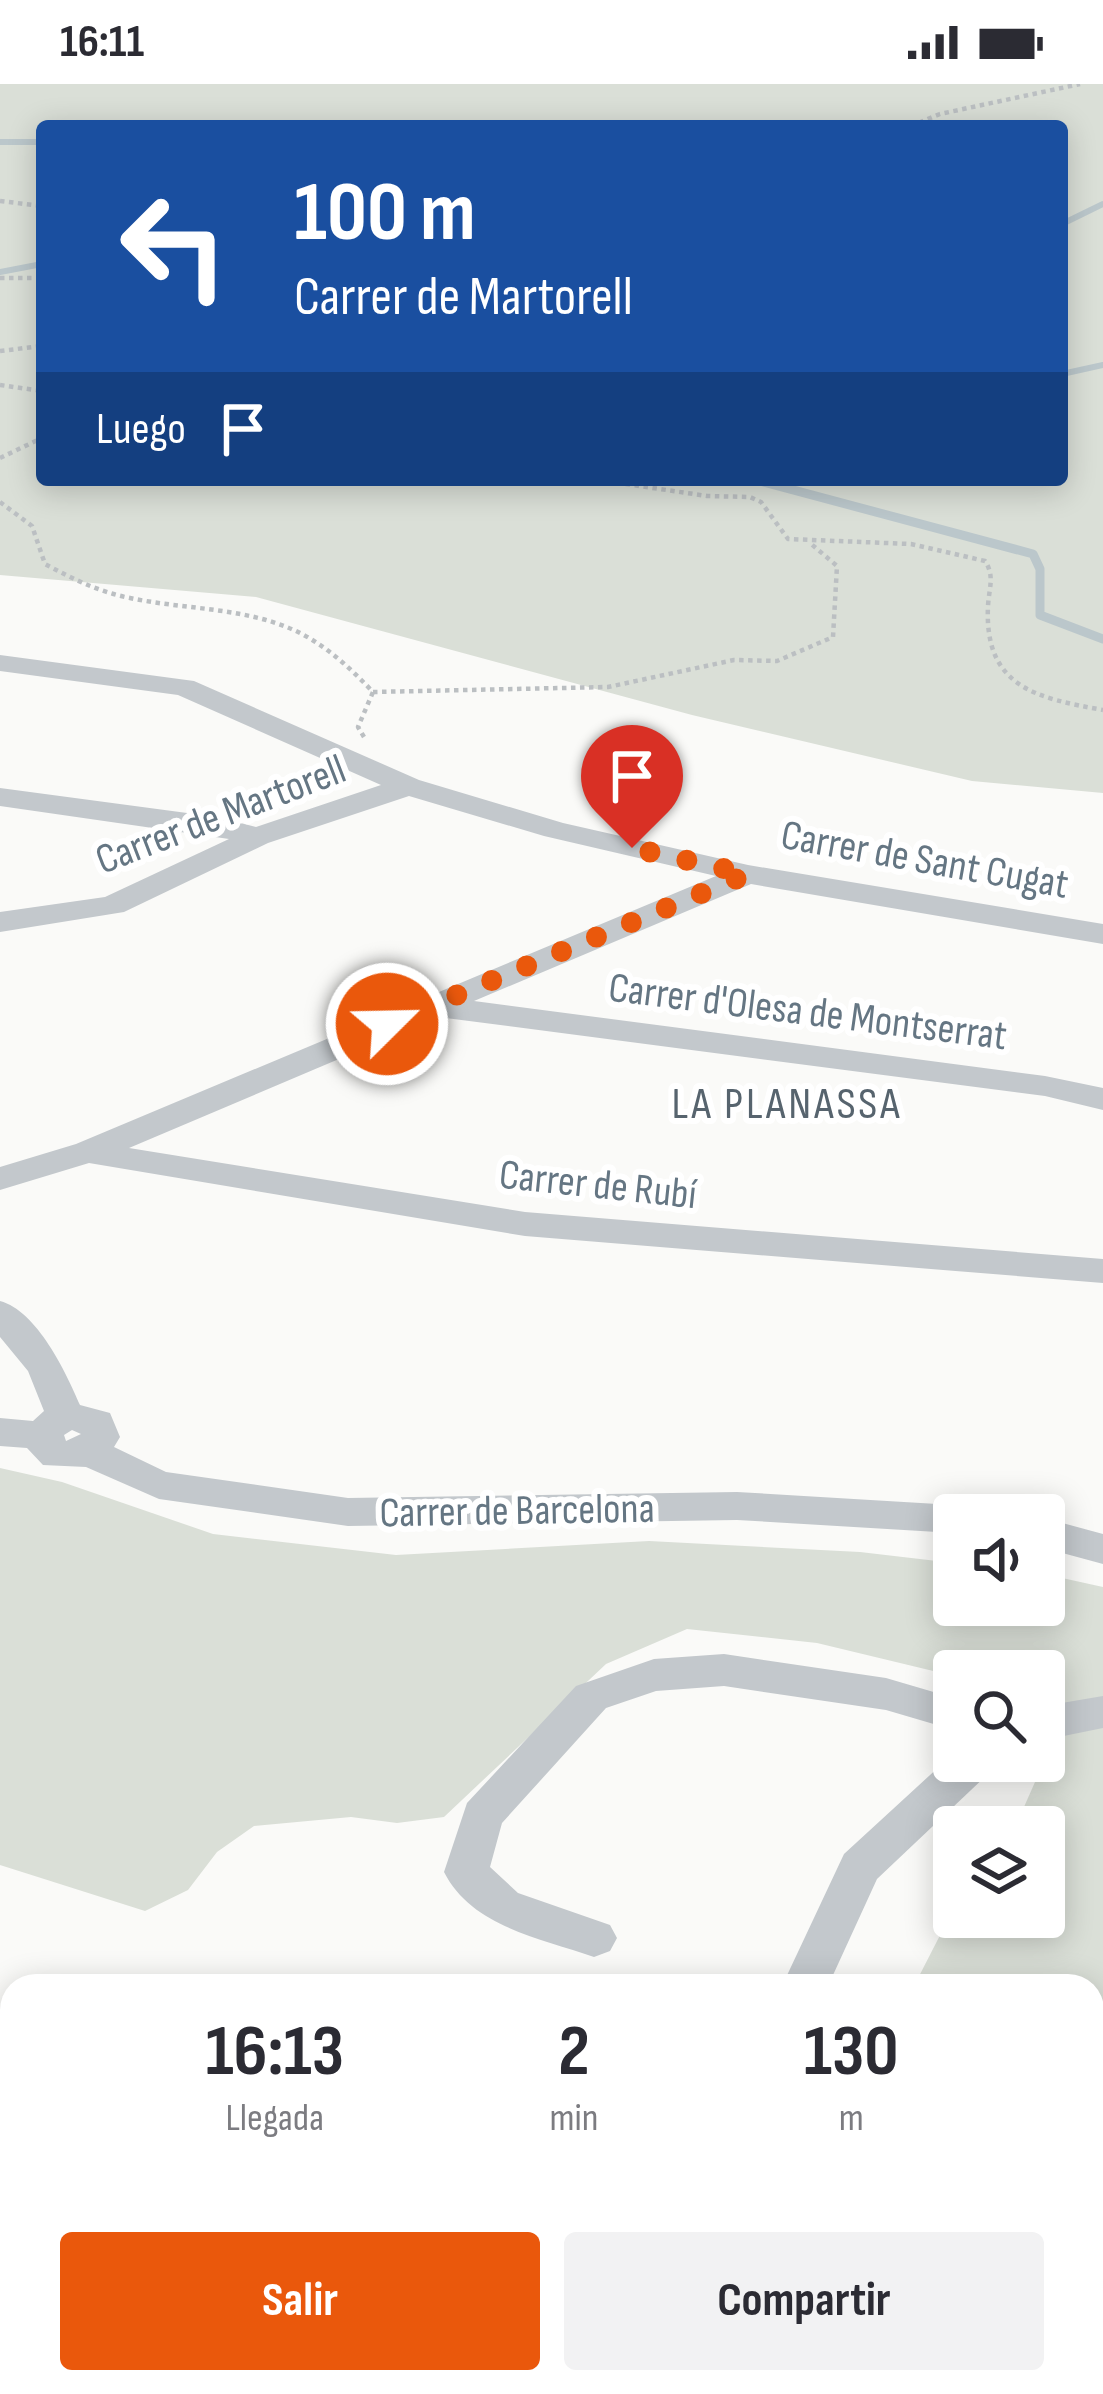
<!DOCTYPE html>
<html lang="es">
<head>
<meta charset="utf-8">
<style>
  body { margin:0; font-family:"Sofia Sans Condensed",sans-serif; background:#f2f2f3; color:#2b2b33; height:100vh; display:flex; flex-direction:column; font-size:45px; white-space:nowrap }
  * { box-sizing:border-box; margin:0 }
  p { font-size:39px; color:#7c7c81 }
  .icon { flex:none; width:66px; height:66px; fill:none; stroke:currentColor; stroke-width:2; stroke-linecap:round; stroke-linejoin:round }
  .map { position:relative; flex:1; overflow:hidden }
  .drawer { position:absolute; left:0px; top:1890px; width:1104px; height:420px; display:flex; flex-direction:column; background:#fff; border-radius:36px 36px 0 0; box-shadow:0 6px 30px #0003 }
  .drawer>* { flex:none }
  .guide { position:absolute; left:36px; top:36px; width:1032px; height:366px; border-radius:12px; box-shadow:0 6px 30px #0003; background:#1a4fa0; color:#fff; overflow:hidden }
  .tools { position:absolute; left:933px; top:1410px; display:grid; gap:24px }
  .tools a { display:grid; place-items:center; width:132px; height:132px; border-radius:12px; background:#fff; box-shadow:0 6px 30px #0003; font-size:60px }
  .pin { position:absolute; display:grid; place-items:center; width:102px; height:102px; color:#fff; margin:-123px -51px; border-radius:50% 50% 50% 0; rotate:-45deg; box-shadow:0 0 12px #0007 }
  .pin .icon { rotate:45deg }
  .me { position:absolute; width:132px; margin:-66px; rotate:67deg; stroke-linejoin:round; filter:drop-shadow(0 0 9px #0008) }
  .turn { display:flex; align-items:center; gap:42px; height:252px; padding:0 60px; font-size:54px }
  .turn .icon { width:156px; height:156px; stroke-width:2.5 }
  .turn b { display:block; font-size:84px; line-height:102px }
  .then { display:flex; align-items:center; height:114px; padding:0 60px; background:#0003; gap:24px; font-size:45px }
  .eta { display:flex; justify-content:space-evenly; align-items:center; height:204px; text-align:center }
  .eta b { font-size:72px; font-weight:700; line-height:84px }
  .primary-button { display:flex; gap:24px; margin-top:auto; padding:24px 60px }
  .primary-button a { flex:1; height:138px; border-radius:12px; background:#ea580c; color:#fff; font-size:48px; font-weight:700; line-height:138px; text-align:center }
  .primary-button a+a { background:#f2f2f3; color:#2b2b33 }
  .status { display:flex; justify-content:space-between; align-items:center; height:84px; padding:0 60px; background:#fff; direction:ltr }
  .status svg { height:33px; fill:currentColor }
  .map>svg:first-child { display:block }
  .green { fill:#dadfd7; fill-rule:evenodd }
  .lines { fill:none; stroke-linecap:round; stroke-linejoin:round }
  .stream-far1 { stroke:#bbc7cb; stroke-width:6 }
  .stream { stroke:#bbc7cb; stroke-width:9 }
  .path-far1 { stroke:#bbbfc2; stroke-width:4.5; stroke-dasharray:4.5 4.5; stroke-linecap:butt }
  .path { stroke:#bbbfc2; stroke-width:8; stroke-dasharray:8 8; stroke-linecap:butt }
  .minor { fill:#c3c8cc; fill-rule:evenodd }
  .route { stroke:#ea580c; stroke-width:21; stroke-dasharray:0 37.8 }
  .labels { text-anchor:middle; stroke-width:12; stroke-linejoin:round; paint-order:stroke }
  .street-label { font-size:42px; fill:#657683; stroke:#fff }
  .neighbourhood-label { font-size:45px; letter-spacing:3px; fill:#57646e; stroke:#fff }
</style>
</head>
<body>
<div class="status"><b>16:11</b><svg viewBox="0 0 49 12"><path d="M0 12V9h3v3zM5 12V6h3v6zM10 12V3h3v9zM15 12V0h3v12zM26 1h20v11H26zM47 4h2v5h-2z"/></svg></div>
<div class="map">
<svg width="1103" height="2310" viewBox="0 0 1103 2310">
  <rect width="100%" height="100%" fill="#fafaf8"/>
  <g class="green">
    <path d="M0 0H1103V709L972 697 692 631 256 513 0 491ZM42 42H1062V396H42Z"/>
    <path d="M0 1384 62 1398 213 1450 396 1471 649 1457 860 1468 954 1479V1521H1044V1490L1103 1503V1971L1092 1970V1902H914L954 1824V1833H1044V1743H1006L1024 1723 1053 1657 1044 1639V1587H954V1592L817 1559 687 1545 606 1580 444 1733 397 1739 351 1733 254 1742 217 1768 188 1806 145 1827 0 1781Z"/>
    <path d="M1103 2028V2260L1092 2258V2063Z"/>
  </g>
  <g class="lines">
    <g class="stream-far1">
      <path d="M0 58H42"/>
      <path d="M1062 140 1103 120"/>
      <path d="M0 188 42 180"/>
      <path d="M1062 290 1103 281"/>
    </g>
    <path class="stream" d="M756 396 1033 470 1040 485V531L1103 555"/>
    <g class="path-far1">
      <path d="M911 42 940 30 1080 0"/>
      <path d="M0 117 42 122"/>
      <path d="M0 194H42"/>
      <path d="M0 267 42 262"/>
      <path d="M0 301 42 307"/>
      <path d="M0 374 42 354"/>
      <path d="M599 396 707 412 750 413 761 418 788 455 911 460 985 477C995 492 989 504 988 522 984 603 1036 614 1103 626"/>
      <path d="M0 418 32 442 45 480C73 495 99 508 130 514 186 526 250 523 302 550 330 565 351 585 373 608"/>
      <path d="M373 608 608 603 734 576 777 577 833 553 837 482 810 459"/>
      <path d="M364 653 358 643 373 608"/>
    </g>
    <g class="path">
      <path d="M0 2203 12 2216"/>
      <path d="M82 2298 92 2310"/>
    </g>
    <g class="minor">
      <path d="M0 571 194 597 419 696 563 739 748 781 1103 840V860L751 800 474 917 1045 992 1103 1004V1026L1045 1012 438 933 129 1064 525 1128 1103 1175V1199L525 1152 89 1079 0 1106V1083L76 1060 716 792 544 752 409 712 268 759 124 828 0 848V828L105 813 229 755 0 722V704L217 733 256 743 381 701 178 611 0 587Z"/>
      <path d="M0 1217C37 1227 66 1288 80 1321L110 1329 120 1353 114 1363 166 1388 348 1414 737 1408 954 1421 972 1431H954V1449L737 1436 348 1442 159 1415 86 1383 43 1381 27 1364 0 1362V1334L33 1337 44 1327 28 1287 0 1253ZM72 1346 81 1350 66 1357 64 1351Z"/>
      <path d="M1044 1434 1103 1450V1480L1044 1464Z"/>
      <path d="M724 1570 886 1594 954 1614V1646L886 1626 724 1602 656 1607 606 1624 502 1739 490 1783 518 1809 610 1841 617 1854 610 1867 594 1873C540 1854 472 1843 444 1788L467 1719 576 1602 654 1575Z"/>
      <path d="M1103 1612V1644L1044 1656V1622Z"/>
      <path d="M954 1669V1677H996L989 1689 877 1795 828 1902H782L844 1770Z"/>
      <path d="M0 2006 12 2010V2053L0 2049Z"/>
      <path d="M0 2267 12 2272V2298H39L44 2310H0Z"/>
      <path d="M788 2298H894L899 2310H794Z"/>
    </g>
  </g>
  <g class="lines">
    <path class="route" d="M387 940 748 790 632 764"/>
  </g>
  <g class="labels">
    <g class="street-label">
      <text transform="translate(220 729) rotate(-21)" y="15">Carrer de Martorell</text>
      <text transform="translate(925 774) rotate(10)" y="15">Carrer de Sant Cugat</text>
      <text transform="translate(808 926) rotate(7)" y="15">Carrer d'Olesa de Montserrat</text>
      <text transform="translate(598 1099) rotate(6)" y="15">Carrer de Rubí</text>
      <text transform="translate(517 1425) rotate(-1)" y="15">Carrer de Barcelona</text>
    </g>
    <g class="neighbourhood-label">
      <text x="787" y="1034">LA PLANASSA</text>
    </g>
  </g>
</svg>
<div class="tools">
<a><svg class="icon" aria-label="sound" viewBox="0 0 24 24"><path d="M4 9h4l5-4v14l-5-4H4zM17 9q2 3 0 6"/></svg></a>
<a><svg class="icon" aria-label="search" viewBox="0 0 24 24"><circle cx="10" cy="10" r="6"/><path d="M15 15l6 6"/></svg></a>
<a><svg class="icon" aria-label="layers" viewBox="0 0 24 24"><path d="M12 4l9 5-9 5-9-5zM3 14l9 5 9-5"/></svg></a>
</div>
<div class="pin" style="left:632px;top:764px;background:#d93025"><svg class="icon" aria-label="arrive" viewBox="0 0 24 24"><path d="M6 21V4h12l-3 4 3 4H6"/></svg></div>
<svg class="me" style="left:387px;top:940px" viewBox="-20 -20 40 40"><circle r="17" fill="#ea580c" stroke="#fff" stroke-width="3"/><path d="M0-11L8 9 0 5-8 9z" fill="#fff"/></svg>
<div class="guide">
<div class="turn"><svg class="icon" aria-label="left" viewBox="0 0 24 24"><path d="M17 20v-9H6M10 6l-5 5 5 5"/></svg><div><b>100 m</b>Carrer de Martorell</div></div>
<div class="then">Luego<svg class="icon" aria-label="arrive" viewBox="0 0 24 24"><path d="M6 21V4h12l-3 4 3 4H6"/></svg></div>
</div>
<section class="drawer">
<div class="eta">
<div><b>16:13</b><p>Llegada</p></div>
<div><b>2</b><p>min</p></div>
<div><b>130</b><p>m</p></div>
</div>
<div class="primary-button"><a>Salir</a><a>Compartir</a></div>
</section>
</div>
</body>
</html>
